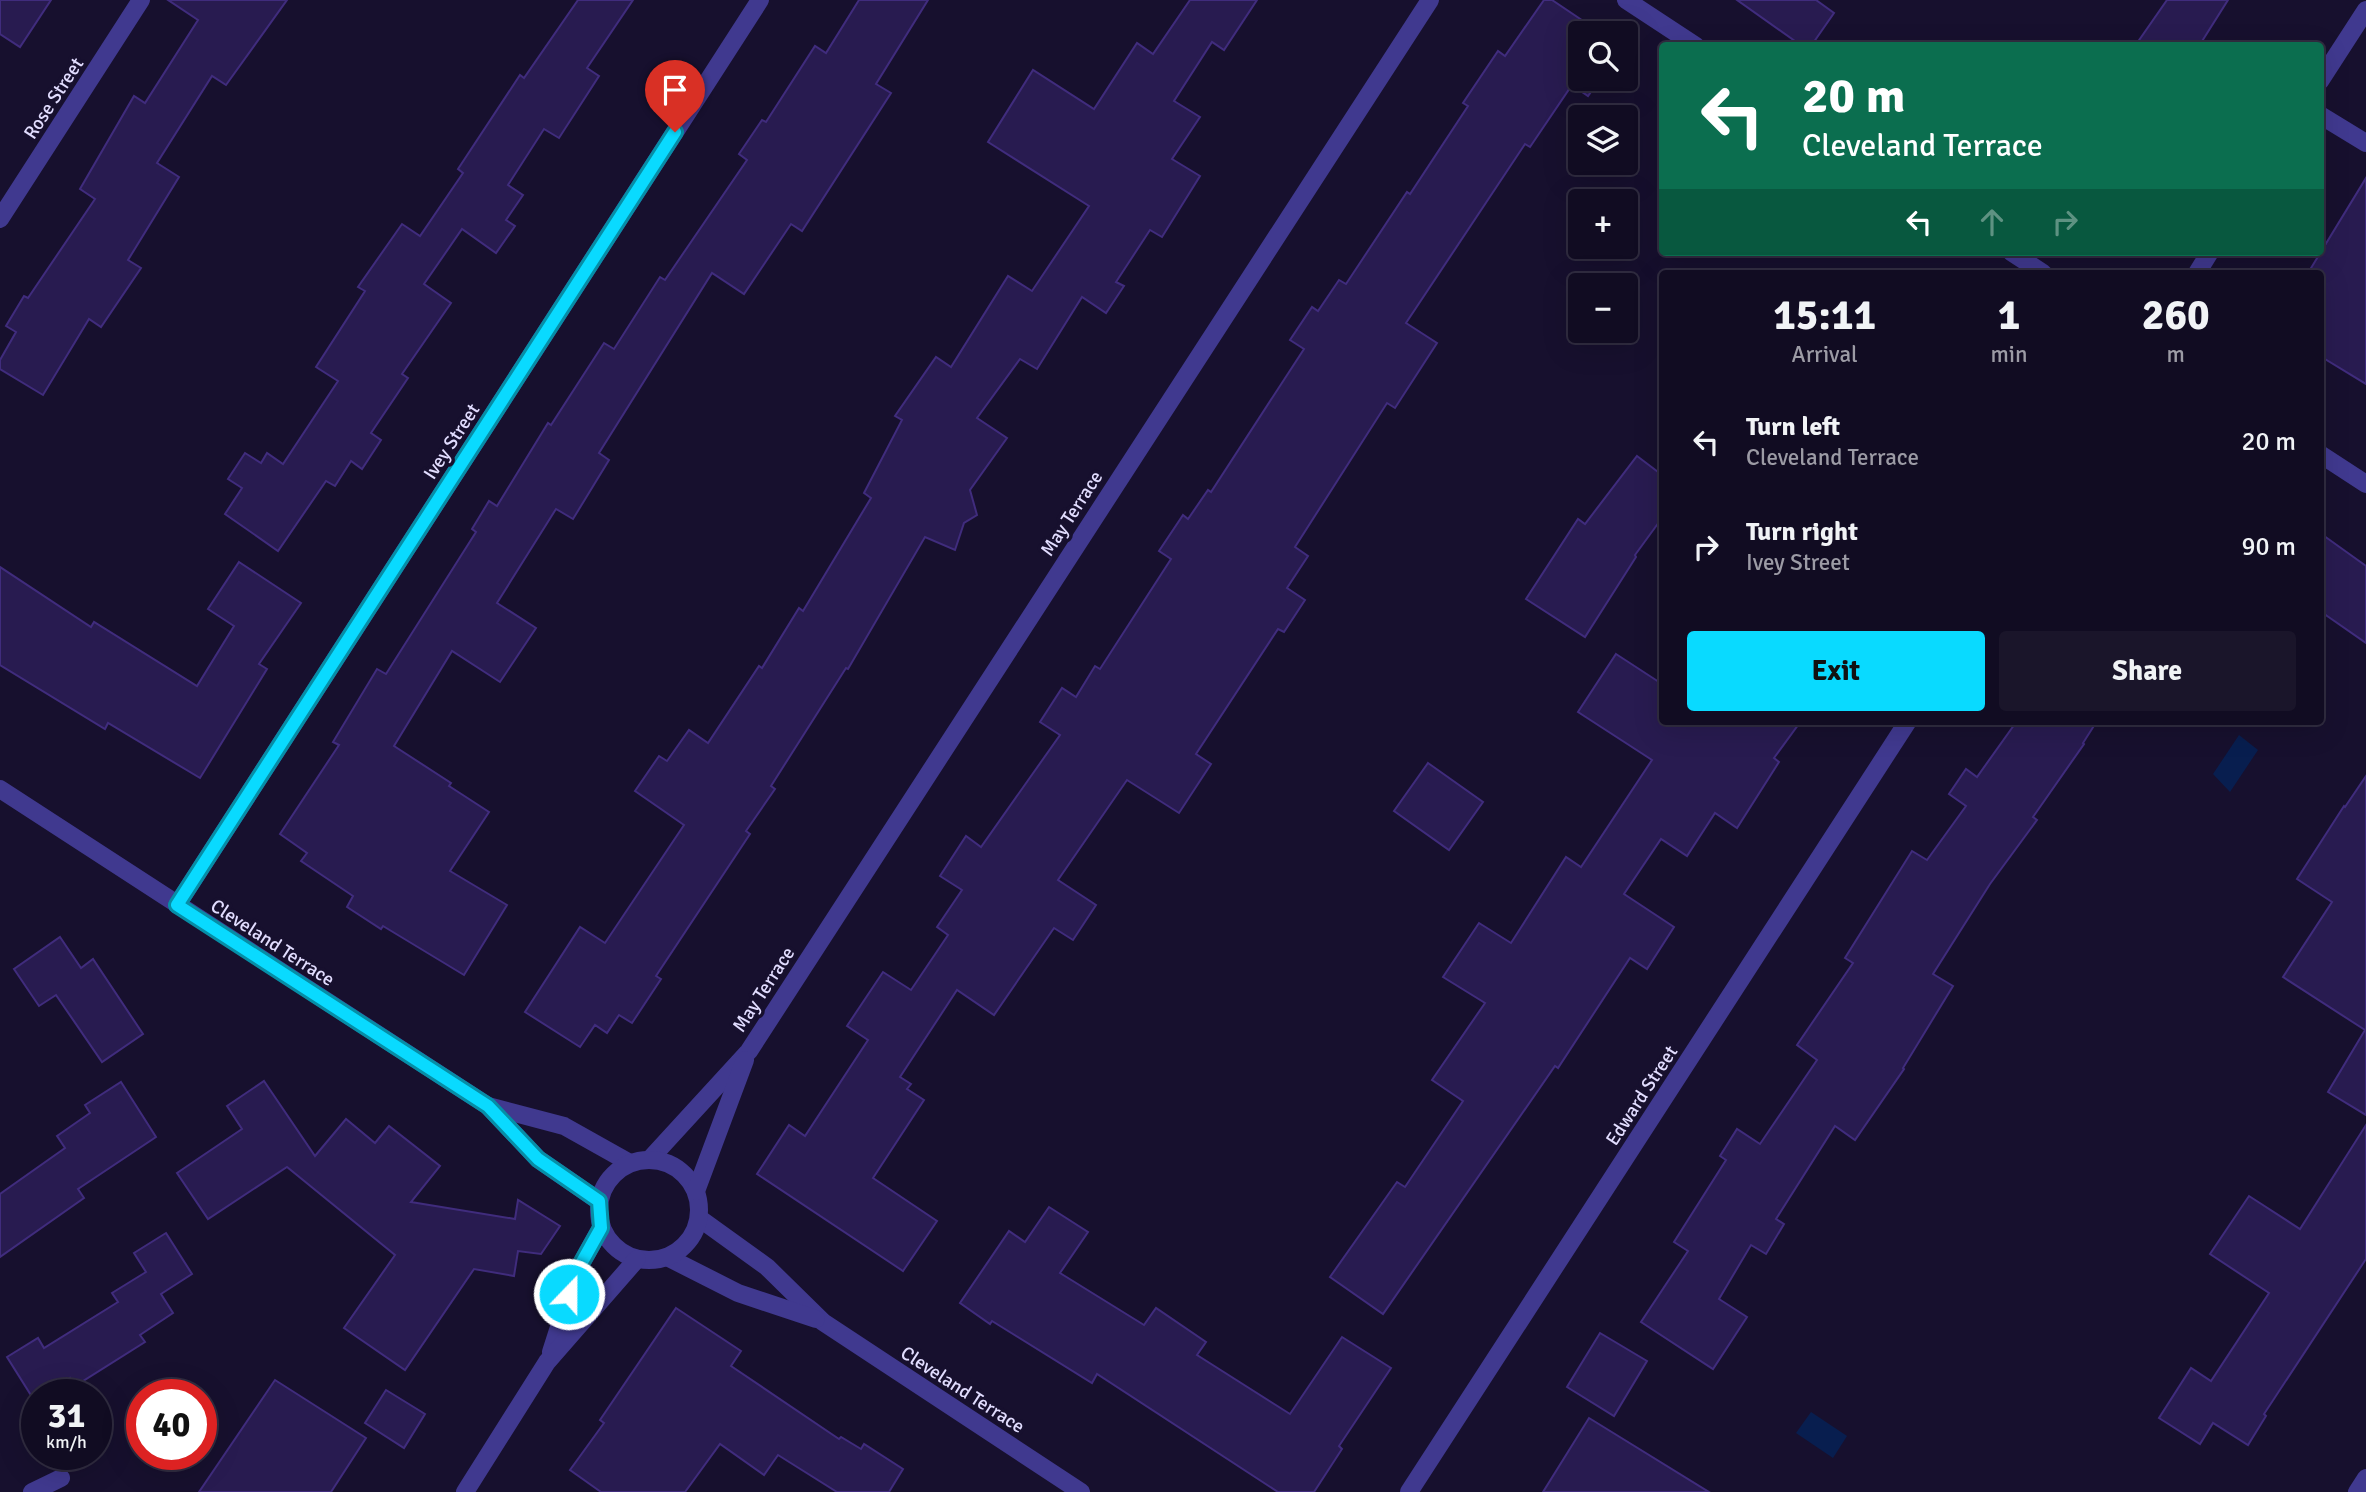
<!DOCTYPE html>
<html lang="en">
<head>
<meta charset="utf-8">
<style>
  body { margin:0; font-family:Signika,sans-serif; background:#1a152a; color:#f1f3f6; height:100vh; display:flex; flex-direction:column; font-size:26px; white-space:nowrap }
  * { box-sizing:border-box; margin:0 }
  p { font-size:23px; color:#9c9ba5 }
  .icon { flex:none; width:38px; height:38px; fill:none; stroke:currentColor; stroke-width:2; stroke-linecap:round; stroke-linejoin:round }
  .map { position:relative; flex:1; overflow:hidden }
  .panel { position:absolute; left:1659px; top:270px; width:665px; height:455px; display:flex; flex-direction:column; background:#110c22; border-radius:7px; box-shadow:0 7px 28px #0002,0 0 0 2px #302c40 }
  .panel>* { flex:none }
  .hud { position:absolute; left:1659px; top:42px; width:665px; height:214px; border-radius:7px; box-shadow:0 7px 28px #0002,0 0 0 2px #302c40; background:#0b6e4f; color:#fff; overflow:hidden }
  .tools { position:absolute; left:1568px; top:21px; display:grid; gap:14px }
  .tools a { display:grid; place-items:center; width:70px; height:70px; border-radius:7px; background:#110c22; box-shadow:0 7px 28px #0002,0 0 0 2px #302c40; font-size:35px }
  .speed { position:absolute; left:21px; top:1379px; display:flex; gap:14px; font-size:35px; font-weight:700; text-align:center }
  .speed>* { display:grid; place-content:center; width:91px; height:91px; border-radius:50%; background:#110c22; box-shadow:0 7px 28px #0002,0 0 0 2px #302c40; line-height:1 }
  .speed small { font-size:18px; font-weight:400 }
  .speed .limit { border:10px solid #d22; background:#fff; color:#111 }
  .pin { position:absolute; display:grid; place-items:center; width:60px; height:60px; color:#fff; margin:-72px -30px; border-radius:50% 50% 50% 0; rotate:-45deg; box-shadow:0 0 7px #0007 }
  .pin .icon { rotate:45deg }
  .me { position:absolute; width:77px; margin:-38px; rotate:22deg; stroke-linejoin:round; filter:drop-shadow(0 0 5px #0008) }
  .turn { display:flex; align-items:center; gap:24px; height:147px; padding:0 28px; font-size:32px }
  .turn .icon { width:91px; height:91px; stroke-width:2.5 }
  .turn b { display:block; font-size:49px; line-height:60px }
  .lanes { display:flex; align-items:center; height:66px; padding:0 28px; background:#0003; justify-content:center; gap:35px; direction:ltr }
  .lanes .off { opacity:.35 }
  .eta { display:flex; justify-content:space-evenly; align-items:center; height:119px; text-align:center }
  .eta b { font-size:42px; font-weight:700; line-height:49px }
  .action { display:flex; gap:14px; margin-top:auto; padding:14px 28px }
  .action a { flex:1; height:80px; border-radius:7px; background:#09daff; color:#111; font-size:28px; font-weight:700; line-height:80px; text-align:center }
  .action a+a { background:#1a152a; color:#f1f3f6 }
  ul { padding:0; list-style:none }
  li { display:flex; align-items:center; gap:21px; height:105px; padding:0 28px }
  li div { flex:1 }
  li b { display:block; font-size:26px }
  li em { font-style:normal }
  .map>svg:first-child { display:block }
  .water { fill:#081e4f }
  .building { fill:#281b50; stroke:#402c7d; stroke-width:2 }
  .lines { fill:none; stroke-linecap:round; stroke-linejoin:round }
  .service { stroke:#40398f; stroke-width:18 }
  .minor { stroke:#40398f; stroke-width:18 }
  .tertiary { stroke:#40398f; stroke-width:18 }
  .route-casing { stroke:#068ea6; stroke-width:18 }
  .route { stroke:#09daff; stroke-width:12 }
  .labels { text-anchor:middle; stroke-width:7; stroke-linejoin:round; paint-order:stroke }
  .street-label { font-size:19px; fill:#e2ddff; stroke:#17102e }
</style>
</head>
<body>
<div class="map">
<svg width="2366" height="1492" viewBox="0 0 2366 1492">
  <rect width="100%" height="100%" fill="#17102e"/>
  <g class="water">
    <path d="M2239 735 2258 750 2230 792 2213 774Z"/>
    <path d="M1811 1412 1847 1436 1833 1458 1796 1433Z"/>
  </g>
  <g class="building">
    <path d="M0 0H51L20 47 0 34Z"/>
    <path d="M168 0H287L226 85 212 76 157 163 179 177 128 260 141 268 101 327 89 319 43 395 0 369V360L16 332 6 326 24 296 28 298 95 199 80 189 134 96 145 103 198 20Z"/>
    <path d="M578 0H633L587 68 599 76 559 138 544 129 508 185 523 195 506 220 515 226 496 253 462 229 424 284 451 303 402 374 408 378 371 433 381 440 362 469 351 461 335 486 326 481 278 551 225 514 242 488 228 479 245 453 261 463 267 453 283 464 338 381 316 367 365 291 358 287 402 224 420 236 463 173 458 169 520 75 524 78Z"/>
    <path d="M859 0H928L876 84 891 93 802 231 791 224 744 294 712 273 599 453 609 460 573 519 556 509 497 603 536 628 500 682 452 651 394 746 451 783 449 786 489 812 450 871 507 905 464 975 383 926 381 929 347 907 353 896 301 861 307 853 280 834 339 745 333 742 377 669 386 674 476 532 472 529 489 501 497 506 548 423 551 425 604 343 614 349 660 277 665 280 747 160 739 154 762 120 766 122 815 46 826 53Z"/>
    <path d="M1190 0H1257L1224 50 1212 42 1174 101 1200 117 1172 159 1200 176 1162 237 1150 230 1116 282 1124 286 1106 313 1082 297 1037 369 1020 359 977 418 1007 438 970 490 977 515 964 523 955 550 925 537 848 669 846 668 771 786 775 789 746 831 750 834 656 976 661 979 632 1023 619 1015 607 1033 595 1025 580 1047 525 1012 580 927 605 943 684 825 635 791 659 756 667 761 689 730 708 743 759 666 762 668 799 608 803 611 871 498 864 493 902 420 895 416 936 357 951 367 1008 276 1032 291 1089 206 988 142 1033 70 1094 109 1137 43 1153 54Z"/>
    <path d="M1544 0H1552L1601 33H1580V79H1600L1588 96 1572 85 1530 147 1525 144 1406 323 1437 343 1395 408 1387 403 1295 547 1308 556 1287 588 1305 600 1284 632 1278 629 1196 754 1211 764 1179 813 1127 780 1058 880 1096 905 1073 940 1054 928 994 1015 957 990 900 1077 911 1084 907 1089 924 1100 873 1178 937 1221 903 1271 757 1174 789 1125 805 1136 868 1040 847 1026 883 972 911 990 948 935 937 927 962 890 940 876 966 836 981 847 1060 735 1040 722 1062 688 1076 697 1095 666 1100 669 1171 559 1159 551 1183 515 1188 519 1208 490 1211 492 1304 349 1290 340 1312 307 1318 311 1339 280 1346 284 1407 192 1410 194 1468 106 1463 103 1498 51 1505 56Z"/>
    <path d="M1737 0H1816L1834 13 1811 46H1802Z"/>
    <path d="M2167 0H2228L2199 46H2135Z"/>
    <path d="M2366 178V384L2320 356V273H2308Z"/>
    <path d="M1637 456 1662 475V518L1635 555 1636 557 1585 637 1526 599 1578 519 1585 524Z"/>
    <path d="M2320 533 2366 566V643L2320 611Z"/>
    <path d="M239 562 301 603 259 664 267 669 200 778 108 723 105 729 0 665V567L91 627 94 622 197 686 234 626 208 609Z"/>
    <path d="M1616 654 1662 684V721H1801L1774 758 1779 762 1737 828 1715 813 1687 856 1661 839 1624 894 1674 927 1647 969 1630 958 1558 1068 1555 1066 1383 1314 1330 1277 1397 1182 1405 1187 1463 1101 1432 1080 1485 1003 1443 977 1479 923 1511 943 1566 857 1581 867 1652 760 1578 712Z"/>
    <path d="M2017 721H2097L2083 743 2084 744 2033 817 2037 820 1990 884 1933 974 1953 986 1903 1068 1904 1069 1855 1140 1835 1126 1776 1219 1784 1224 1766 1254 1751 1245 1719 1299 1747 1317 1713 1369 1641 1322 1688 1251 1674 1242 1726 1160 1720 1156 1737 1129 1760 1144 1817 1060 1797 1045 1853 963 1845 958 1912 851 1927 860 1966 806 1949 794 1966 769 1977 777Z"/>
    <path d="M1428 763 1483 802 1449 850 1394 811Z"/>
    <path d="M2366 776V1115L2328 1092 2365 1030 2283 977 2332 902 2297 879 2344 806 2345 807Z"/>
    <path d="M60 937 81 968 93 959 143 1034 102 1062 56 995 39 1006 14 969Z"/>
    <path d="M264 1081 315 1156 346 1119 375 1143 389 1126 440 1166 411 1202 515 1219 518 1200 560 1226 541 1254 518 1251 514 1276 474 1269 405 1370 344 1328 395 1255 287 1167 208 1219 177 1173 242 1129 227 1106Z"/>
    <path d="M121 1082 156 1137 78 1189 84 1198 0 1257V1194L65 1148 57 1136 90 1113 85 1105Z"/>
    <path d="M2366 1125V1259L2264 1414 2266 1416 2248 1445 2213 1423 2200 1444 2159 1418 2191 1368 2211 1381 2269 1293 2210 1254 2249 1196 2300 1229Z"/>
    <path d="M1049 1207 1088 1232 1060 1273 1144 1325 1156 1308 1206 1342 1197 1355 1290 1414 1342 1337 1391 1368 1339 1446 1342 1449 1314 1492H1278L1097 1374 1092 1383 992 1321 990 1324 960 1303 1009 1231 1025 1242Z"/>
    <path d="M166 1233 192 1274 161 1294 173 1313 140 1335 145 1342 75 1386 70 1378 44 1395H37L34 1400 7 1357 38 1338 44 1348 118 1302 112 1293 146 1272 134 1253Z"/>
    <path d="M676 1308 741 1351 731 1366 839 1439 841 1437 861 1449 864 1444 903 1469 889 1492H837L778 1455 764 1475 720 1444 685 1492H601L570 1470 604 1423 600 1420Z"/>
    <path d="M1600 1333 1647 1361 1614 1416 1567 1387Z"/>
    <path d="M275 1380 366 1438 331 1492H199Z"/>
    <path d="M386 1390 425 1414 404 1448 365 1423Z"/>
    <path d="M1589 1418 1709 1492H1543Z"/>
  </g>
  <g class="lines">
    <path class="service" d="M2320 115 2366 143"/>
    <g class="minor">
      <path d="M1626 0 1696 46"/>
      <path d="M2320 81 2366 10"/>
      <path d="M0 219 141 0"/>
      <path d="M2011 252 2043 273"/>
      <path d="M2197 273 2210 252"/>
      <path d="M2320 454 2366 484"/>
      <path d="M0 789 488 1106 538 1159 599 1201"/>
      <path d="M177 905 760 0"/>
      <path d="M488 1106 564 1126 630 1163"/>
      <path d="M699 1218 767 1267 823 1322 1081 1492"/>
      <path d="M667 1257 738 1293 816 1319"/>
      <path d="M32 1492 61 1478"/>
      <path d="M1409 1492 1908 721"/>
      <path d="M2357 1492 2366 1478"/>
    </g>
    <g class="tertiary">
      <path d="M650 1159 749 1051 1430 0"/>
      <circle cx="649" cy="1210" r="50"/>
      <path d="M696 1191 745 1060"/>
      <path d="M551 1352 577 1271 601 1228"/>
      <path d="M465 1492 547 1362 637 1259"/>
    </g>
  </g>
  <g class="lines">
    <g class="route-casing">
      <path id="route" d="M569 1294 577 1271 601 1228 599 1201 538 1159 488 1106 177 905 675 132"/>
    </g>
    <use href="#route" class="route"/>
  </g>
  <g class="labels">
    <g class="street-label">
      <text transform="translate(53 98) rotate(-57)" y="7">Rose Street</text>
      <text transform="translate(451 441) rotate(-57)" y="7">Ivey Street</text>
      <text transform="translate(1071 513) rotate(-57)" y="7">May Terrace</text>
      <text transform="translate(273 942) rotate(33)" y="7">Cleveland Terrace</text>
      <text transform="translate(763 989) rotate(-57)" y="7">May Terrace</text>
      <text transform="translate(1641 1095) rotate(-57)" y="7">Edward Street</text>
      <text transform="translate(963 1389) rotate(33)" y="7">Cleveland Terrace</text>
    </g>
  </g>
</svg>
<div class="tools">
<a><svg class="icon" aria-label="search" viewBox="0 0 24 24"><circle cx="10" cy="10" r="6"/><path d="M15 15l6 6"/></svg></a>
<a><svg class="icon" aria-label="layers" viewBox="0 0 24 24"><path d="M12 4l9 5-9 5-9-5zM3 14l9 5 9-5"/></svg></a>
<a>+</a>
<a>−</a>
</div>
<div class="speed"><div>31<small>km/h</small></div><div class="limit">40</div></div>
<div class="pin" style="left:675px;top:132px;background:#d93025"><svg class="icon" aria-label="arrive" viewBox="0 0 24 24"><path d="M6 21V4h12l-3 4 3 4H6"/></svg></div>
<svg class="me" style="left:569px;top:1294px" viewBox="-20 -20 40 40"><circle r="17" fill="#09daff" stroke="#fff" stroke-width="3"/><path d="M0-11L8 9 0 5-8 9z" fill="#fff"/></svg>
<div class="hud">
<div class="turn"><svg class="icon" aria-label="left" viewBox="0 0 24 24"><path d="M17 20v-9H6M10 6l-5 5 5 5"/></svg><div><b>20 m</b>Cleveland Terrace</div></div>
<div class="lanes"><svg class="icon" aria-label="left" viewBox="0 0 24 24"><path d="M17 20v-9H6M10 6l-5 5 5 5"/></svg><svg class="icon off" aria-label="ahead" viewBox="0 0 24 24"><path d="M12 20V5M6 11l6-6 6 6"/></svg><svg class="icon off" aria-label="right" viewBox="0 0 24 24"><path d="M7 20v-9h11M14 6l5 5-5 5"/></svg></div>
</div>
<section class="panel">
<div class="eta">
<div><b>15:11</b><p>Arrival</p></div>
<div><b>1</b><p>min</p></div>
<div><b>260</b><p>m</p></div>
</div>
<ul>
<li><svg class="icon" aria-label="left" viewBox="0 0 24 24"><path d="M17 20v-9H6M10 6l-5 5 5 5"/></svg><div><b>Turn left</b><p>Cleveland Terrace</p></div><em>20 m</em></li>
<li><svg class="icon" aria-label="right" viewBox="0 0 24 24"><path d="M7 20v-9h11M14 6l5 5-5 5"/></svg><div><b>Turn right</b><p>Ivey Street</p></div><em>90 m</em></li>
</ul>
<div class="action"><a>Exit</a><a>Share</a></div>
</section>
</div>
</body>
</html>
